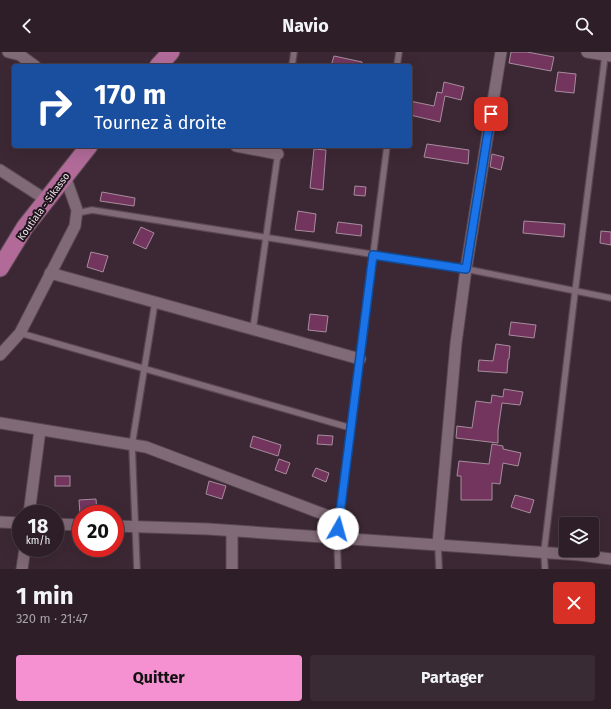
<!DOCTYPE html>
<html lang="fr">
<head>
<meta charset="utf-8">
<style>
  body { margin:0; font-family:"Fira Sans",sans-serif; background:#392b33; color:#f1f3f6; height:100vh; display:flex; flex-direction:column; font-size:15px; white-space:nowrap }
  * { box-sizing:border-box; margin:0 }
  p { font-size:13px; color:#a7a2a7 }
  .icon { flex:none; width:22px; height:22px; fill:none; stroke:currentColor; stroke-width:2; stroke-linecap:round; stroke-linejoin:round }
  .map { position:relative; height:517px; overflow:hidden }
  .sheet { display:flex; flex-direction:column; background:#2d1e27; flex:1 }
  .sheet>* { flex:none }
  .top-card { position:absolute; left:12px; top:12px; width:400px; height:84px; border-radius:4px; box-shadow:0 4px 16px #0002,0 0 0 1px #483c44; background:#1a4fa0; color:#fff; overflow:hidden }
  .buttons { position:absolute; left:559px; top:465px; display:grid; gap:8px }
  .buttons a { display:grid; place-items:center; width:40px; height:40px; border-radius:4px; background:#2d1e27; box-shadow:0 4px 16px #0002,0 0 0 1px #483c44; font-size:20px }
  .speed { position:absolute; left:12px; top:453px; display:flex; gap:8px; font-size:20px; font-weight:700; text-align:center }
  .speed>* { display:grid; place-content:center; width:52px; height:52px; border-radius:50%; background:#2d1e27; box-shadow:0 4px 16px #0002,0 0 0 1px #483c44; line-height:1 }
  .speed small { font-size:10px; font-weight:400 }
  .speed .limit { border:6px solid #d22; background:#fff; color:#111 }
  .pin { position:absolute; display:grid; place-items:center; width:34px; height:34px; color:#fff; margin:-17px; border-radius:8px; box-shadow:0 2px 6px #0006 }
  .me { position:absolute; width:44px; margin:-22px; rotate:7deg; stroke-linejoin:round; filter:drop-shadow(0 0 3px #0008) }
  .turn { display:flex; align-items:center; gap:14px; height:84px; padding:0 16px; font-size:18px }
  .turn .icon { width:52px; height:52px; stroke-width:2.5 }
  .turn b { display:block; font-size:28px; line-height:34px }
  .round { display:grid; place-items:center; flex:none; width:42px; height:42px; border-radius:4px; background:#392b33 }
  .head { display:flex; align-items:center; justify-content:space-between; height:68px; padding:0 16px }
  h1 { font-size:24px; font-weight:700; line-height:30px }
  .button { display:flex; gap:8px; margin-top:auto; padding:8px 16px }
  .button a { flex:1; height:46px; border-radius:4px; background:#f590d1; color:#111; font-size:16px; font-weight:700; line-height:46px; text-align:center }
  .button a+a { background:#392b33; color:#f1f3f6 }
  header { display:flex; justify-content:space-between; align-items:center; height:52px; padding:0 16px; background:#2d1e27; font-size:18px; font-weight:700 }
  .map>svg:first-child { display:block }
  .building { fill:#73355e; stroke:#a68d9c }
  .lines { fill:none; stroke-linecap:round; stroke-linejoin:round }
  .lane-casing { stroke:#584751; stroke-width:8 }
  .street-casing { stroke:#584751; stroke-width:13 }
  .primary-casing { stroke:#584751; stroke-width:19 }
  .lane { stroke:#816a77; stroke-width:5.5 }
  .street { stroke:#816a77; stroke-width:11 }
  .primary { stroke:#b26b99; stroke-width:17 }
  .route-casing { stroke:#114b97; stroke-width:10 }
  .route { stroke:#1a73e8; stroke-width:7 }
  .labels { text-anchor:middle; stroke-width:4; stroke-linejoin:round; paint-order:stroke }
  .street-label { font-size:10px; fill:#ede0e8; stroke:#1d141a }
</style>
</head>
<body>
<header><svg class="icon" aria-label="back" viewBox="0 0 24 24"><path d="M15 5l-7 7 7 7"/></svg>Navio<svg class="icon" aria-label="search" viewBox="0 0 24 24"><circle cx="10" cy="10" r="6"/><path d="M15 15l6 6"/></svg></header>
<div class="map">
<svg width="611" height="517" viewBox="0 0 611 517">
  <rect width="100%" height="100%" fill="#3c2834"/>
  <g class="building">
    <path d="M511 0H527L554 5 551 19 509 11Z"/>
    <path d="M334 4 362 10V14H331Z"/>
    <path d="M558 20 576 22 574 41 555 39Z"/>
    <path d="M444 30 464 35 461 48 445 44 440 70 410 63V49L434 54 437 40 442 41Z"/>
    <path d="M427 92 469 98 468 112 424 105Z"/>
    <path d="M314 97 326 98 323 138 310 136Z"/>
    <path d="M492 102 504 105 501 118 490 115Z"/>
    <path d="M355 134 366 135 365 144 354 143Z"/>
    <path d="M102 140 135 146 134 154 100 149Z"/>
    <path d="M298 159 316 162 314 180 295 178Z"/>
    <path d="M524 169 565 172 564 185 523 181Z"/>
    <path d="M338 170 362 173 361 184 336 181Z"/>
    <path d="M141 175 154 181 146 197 133 191Z"/>
    <path d="M601 179 611 180V193L600 191Z"/>
    <path d="M91 200 108 204 103 220 87 215Z"/>
    <path d="M310 262 328 264 326 280 308 278Z"/>
    <path d="M511 270 536 273 534 286 509 283Z"/>
    <path d="M496 292 510 294 509 307H508L507 321 478 319 479 308 493 309Z"/>
    <path d="M504 337 523 340 520 353 502 351 498 378V391L456 386 457 374 472 376 476 349 491 351 492 343 503 345Z"/>
    <path d="M318 383 333 384 332 393 317 392Z"/>
    <path d="M253 384 281 393 278 404 250 395Z"/>
    <path d="M492 392 503 394V397L521 401 518 414 503 411 500 432 492 431V448H461V424H457L459 409 489 412Z"/>
    <path d="M279 407 290 411 286 422 275 418Z"/>
    <path d="M316 416 329 421 326 430 312 424Z"/>
    <rect x="55" y="424" width="15" height="10"/>
    <path d="M209 429 226 434 222 447 206 442Z"/>
    <path d="M515 443 534 448 530 461 511 455Z"/>
    <path d="M96 447 97 461 80 462 79 448Z"/>
  </g>
  <g class="lines">
    <g class="lane-casing">
      <g id="lane">
        <path d="M292 14 294 0"/>
        <path d="M397 14 399 0"/>
        <path d="M77 161 92 158 466 217 611 246"/>
        <path d="M253 277 279 94"/>
        <path d="M20 281 351 376"/>
        <path d="M438 493 439 517"/>
        <path d="M137 517 132 393 155 250"/>
        <path d="M338 517 337 486 387 94"/>
        <path d="M545 517 544 500 575 240 605 4"/>
      </g>
    </g>
    <g class="street-casing">
      <g id="street">
        <path d="M8 0 20 3 35 14"/>
        <path d="M587 0 611 4"/>
        <path d="M236 94 278 102"/>
        <path d="M0 118 45 147"/>
        <path d="M50 221 360 307"/>
        <path d="M0 303 20 281 75 174 77 158 65 124"/>
        <path d="M0 371 146 395 339 468"/>
        <path d="M29 462 40 378"/>
        <path d="M0 470 21 471"/>
        <path d="M55 472 81 473"/>
        <path d="M115 474 208 477 580 503 611 507"/>
        <path d="M232 479V517"/>
        <path d="M438 493 456 291 466 217 501 0"/>
        <path d="M22 517 25 496"/>
      </g>
    </g>
    <g class="primary-casing">
      <g id="primary">
        <path d="M158 14 171 0"/>
        <path d="M0 216 25 175 89 94"/>
      </g>
    </g>
    <use href="#lane" class="lane"/>
    <use href="#street" class="street"/>
    <use href="#primary" class="primary"/>
  </g>
  <g class="lines">
    <g class="route-casing">
      <path id="route" d="M338 477 373 203 466 217 491 62"/>
    </g>
    <use href="#route" class="route"/>
  </g>
  <g class="labels">
    <g class="street-label">
      <text transform="translate(43 154) rotate(-54)" y="4">Koutiala - Sikasso</text>
    </g>
  </g>
</svg>
<div class="buttons">
<a><svg class="icon" aria-label="layers" viewBox="0 0 24 24"><path d="M12 4l9 5-9 5-9-5zM3 14l9 5 9-5"/></svg></a>
</div>
<div class="speed"><div>18<small>km/h</small></div><div class="limit">20</div></div>
<div class="pin" style="left:491px;top:62px;background:#d93025"><svg class="icon" aria-label="arrive" viewBox="0 0 24 24"><path d="M6 21V4h12l-3 4 3 4H6"/></svg></div>
<svg class="me" style="left:338px;top:477px" viewBox="-20 -20 40 40"><circle r="19" fill="#fff"/><path d="M0-13L10 11 0 6-10 11z" fill="#1a73e8"/></svg>
<div class="top-card">
<div class="turn"><svg class="icon" aria-label="right" viewBox="0 0 24 24"><path d="M7 20v-9h11M14 6l5 5-5 5"/></svg><div><b>170 m</b>Tournez à droite</div></div>
</div>
</div>
<section class="sheet">
<div class="head"><div><h1>1 min</h1><p>320 m · 21:47</p></div><a class="round" style="background:#d93025;color:#fff"><svg class="icon" aria-label="close" viewBox="0 0 24 24"><path d="M6 6l12 12M18 6L6 18"/></svg></a></div>
<div class="button"><a>Quitter</a><a>Partager</a></div>
</section>
</body>
</html>
